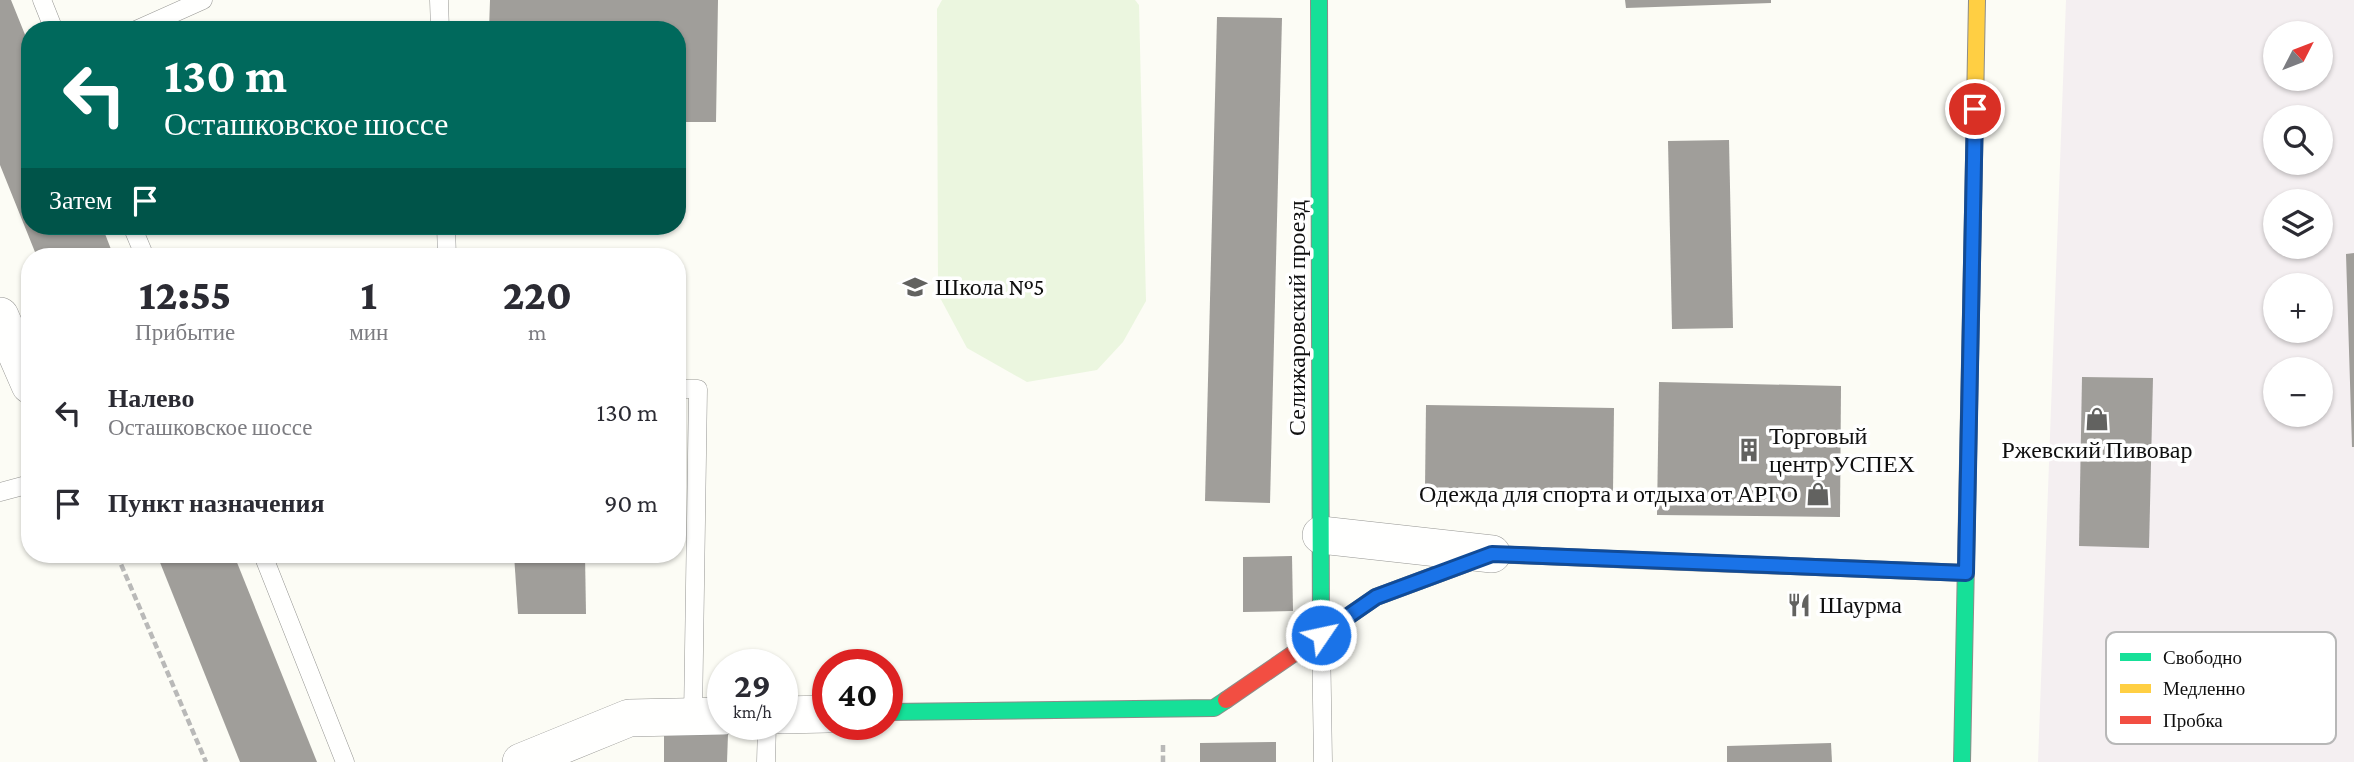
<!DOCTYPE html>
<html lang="ru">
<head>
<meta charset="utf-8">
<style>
  body { margin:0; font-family:"Crimson Pro",serif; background:#f2f2f3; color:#2b2b33; height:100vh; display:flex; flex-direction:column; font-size:26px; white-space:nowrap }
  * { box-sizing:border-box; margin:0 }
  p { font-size:23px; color:#7c7c81 }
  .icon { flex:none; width:38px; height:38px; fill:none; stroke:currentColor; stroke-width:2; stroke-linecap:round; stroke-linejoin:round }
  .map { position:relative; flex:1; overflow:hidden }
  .side { position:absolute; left:21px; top:248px; width:665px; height:315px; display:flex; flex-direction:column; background:#fff; border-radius:28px; box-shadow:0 2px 5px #0004 }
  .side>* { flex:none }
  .hud { position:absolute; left:21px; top:21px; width:665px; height:214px; border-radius:28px; box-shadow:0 2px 5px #0004; background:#00695c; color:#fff; overflow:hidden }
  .needle { width:46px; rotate:48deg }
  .controls { position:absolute; left:2263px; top:21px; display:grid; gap:14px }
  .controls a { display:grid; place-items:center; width:70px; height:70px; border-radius:50%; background:#fff; box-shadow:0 2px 5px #0004; font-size:35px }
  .speed { position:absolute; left:707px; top:649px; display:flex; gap:14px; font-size:35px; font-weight:700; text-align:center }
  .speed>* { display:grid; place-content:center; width:91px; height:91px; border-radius:50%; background:#fff; box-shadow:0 2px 5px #0004; line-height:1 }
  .speed small { font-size:18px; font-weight:400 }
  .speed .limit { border:10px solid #d22; background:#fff; color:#111 }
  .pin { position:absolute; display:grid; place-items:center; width:60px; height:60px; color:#fff; margin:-30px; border:4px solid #fff; border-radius:50%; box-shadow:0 2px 7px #0007 }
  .me { position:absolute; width:77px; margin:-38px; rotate:56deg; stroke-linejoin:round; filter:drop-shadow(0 0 5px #0008) }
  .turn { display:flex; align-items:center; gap:24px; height:147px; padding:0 28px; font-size:32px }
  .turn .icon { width:91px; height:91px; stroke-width:2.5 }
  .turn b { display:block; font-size:49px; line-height:60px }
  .then { display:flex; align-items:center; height:66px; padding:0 28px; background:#0003; gap:14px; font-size:26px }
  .eta { display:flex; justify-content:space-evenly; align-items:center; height:119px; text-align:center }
  .eta b { font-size:42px; font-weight:800; line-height:49px }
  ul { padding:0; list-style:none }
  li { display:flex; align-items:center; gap:21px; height:91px; padding:0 28px }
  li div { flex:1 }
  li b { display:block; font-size:26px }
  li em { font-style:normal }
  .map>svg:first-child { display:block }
  .industrial { fill:#f4eff1; fill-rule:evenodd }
  .pitch { fill:#ebf6df }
  .building { fill:#a09e9a }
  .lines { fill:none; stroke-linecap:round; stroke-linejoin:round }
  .lane-casing { stroke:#969693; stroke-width:19 }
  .street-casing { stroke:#969693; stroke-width:38 }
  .fast-casing { stroke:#8c8c89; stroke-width:18 }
  .slow-casing { stroke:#8c8c89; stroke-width:18 }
  .jam-casing { stroke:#8c8c89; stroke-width:18 }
  .path { stroke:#b9b9b8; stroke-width:4.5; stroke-dasharray:7 3.5; stroke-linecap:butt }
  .lane { stroke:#fffffe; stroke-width:18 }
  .street { stroke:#fffffe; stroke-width:37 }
  .fast { stroke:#16e098; stroke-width:16 }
  .slow { stroke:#ffcf43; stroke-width:16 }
  .jam { stroke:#f24e42; stroke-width:16 }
  .route-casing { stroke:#114b97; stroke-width:18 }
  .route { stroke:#1a73e8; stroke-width:12 }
  .labels { text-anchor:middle; stroke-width:7; stroke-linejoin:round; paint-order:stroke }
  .poi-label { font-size:24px; fill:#0f0f0f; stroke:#fff; text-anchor:start }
  .street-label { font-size:24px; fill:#0f0f0f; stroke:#fff }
  .key { fill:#fff; stroke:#b7b7b7; stroke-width:2 }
  .key-label { font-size:19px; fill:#0f0f0f }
</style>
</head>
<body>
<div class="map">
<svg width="2354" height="762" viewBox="0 0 2354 762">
  <rect width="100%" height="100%" fill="#fcfcf5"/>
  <path class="industrial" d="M2066 0H2354V762H2038ZM2275 33H2320V79H2275ZM2275 117H2320V163H2275ZM2275 201H2320V247H2275ZM2275 285H2320V331H2275ZM2275 369H2320V415H2275Z"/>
  <path class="pitch" d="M942 0H1135L1139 5 1146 301 1123 342 1097 370 1027 382 967 348 938 294 937 9Z"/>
  <g class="building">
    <path d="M0 0H11L30 47V226H102L114 257H37L0 165Z"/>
    <path d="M490 0H718L716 122H677V30H489Z"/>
    <path d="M1625 0H1771V3L1626 8Z"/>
    <path d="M1217 17 1282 18 1270 503 1205 501Z"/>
    <path d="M1729 140 1733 328 1672 329 1668 141Z"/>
    <path d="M2354 253V447H2352L2346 254Z"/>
    <path d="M2082 377 2153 378 2149 548 2079 546Z"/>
    <path d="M1659 382 1841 386 1840 517 1657 515Z"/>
    <path d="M1426 405 1614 408 1613 491 1425 488Z"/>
    <path d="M157 555H234L317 762H240Z"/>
    <path d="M514 555H585L586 614H518Z"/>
    <path d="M1292 556 1293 611 1243 612V557Z"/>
    <path d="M664 733 728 734 727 762H664Z"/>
    <path d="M1276 742V762H1200V743Z"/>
    <path d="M1831 743 1832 762H1727V746Z"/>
  </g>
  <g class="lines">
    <g class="lane-casing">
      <g id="lane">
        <path d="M42 0 54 30"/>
        <path d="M439 0 440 30"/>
        <path d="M136 30 203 0"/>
        <path d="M132 226 145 257"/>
        <path d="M446 226 447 257"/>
        <path d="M677 389H698L693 717"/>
        <path d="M0 492 30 484"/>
        <path d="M263 555 345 762"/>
        <path d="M1321 636 1323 762"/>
        <path d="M766 762 767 724"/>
      </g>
    </g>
    <g class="street-casing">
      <g id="street">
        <path d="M0 316 30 385"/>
        <path d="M1321 535 1492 554"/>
        <path d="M782 715 828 714"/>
        <path d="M521 762 629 718 723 716"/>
      </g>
    </g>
    <g class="fast-casing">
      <g id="fast">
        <path d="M1319 0 1321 635"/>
        <path d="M887 712 1214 708 1226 700"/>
        <path d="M1962 762 1973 212"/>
      </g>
    </g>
    <g class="slow-casing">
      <g id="slow">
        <path d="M1973 212 1977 0"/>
        <path d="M1637 560 1966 573"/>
      </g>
    </g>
    <g class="jam-casing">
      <path id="jam" d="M1226 700 1376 597 1492 554 1637 560"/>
    </g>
    <g class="path">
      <path d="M117 555 206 762"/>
      <path d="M1163 745V762"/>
    </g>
    <use href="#lane" class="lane"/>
    <use href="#street" class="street"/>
    <use href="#fast" class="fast"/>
    <use href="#slow" class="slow"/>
    <use href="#jam" class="jam"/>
  </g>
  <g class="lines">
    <g class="route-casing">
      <path id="route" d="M1321 635 1376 597 1492 554 1966 573 1975 109"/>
    </g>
    <use href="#route" class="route"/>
  </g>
  <defs>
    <g id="school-bare" transform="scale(1.89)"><path d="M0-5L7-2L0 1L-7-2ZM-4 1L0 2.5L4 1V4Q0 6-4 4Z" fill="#626260" stroke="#fff" stroke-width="2.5" paint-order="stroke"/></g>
    <g id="shop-bare" transform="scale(1.89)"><path d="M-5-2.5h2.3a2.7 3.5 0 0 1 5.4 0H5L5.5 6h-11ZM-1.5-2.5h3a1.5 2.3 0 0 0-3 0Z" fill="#626260" stroke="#fff" stroke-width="2.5" paint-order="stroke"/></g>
    <g id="building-bare" transform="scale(1.89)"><path d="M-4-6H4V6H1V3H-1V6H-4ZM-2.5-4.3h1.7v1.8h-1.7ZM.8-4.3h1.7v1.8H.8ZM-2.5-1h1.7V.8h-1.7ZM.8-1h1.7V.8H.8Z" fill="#626260" stroke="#fff" stroke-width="2.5" paint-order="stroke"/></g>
    <g id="restaurant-bare" transform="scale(1.89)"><path d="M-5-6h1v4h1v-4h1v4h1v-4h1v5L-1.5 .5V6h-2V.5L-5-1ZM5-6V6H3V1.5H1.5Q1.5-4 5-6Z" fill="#626260" stroke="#fff" stroke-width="2.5" paint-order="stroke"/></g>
  </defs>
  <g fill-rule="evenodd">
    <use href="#school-bare" x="915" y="287"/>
    <use href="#shop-bare" x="2097" y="419"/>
    <use href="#building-bare" x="1749" y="450"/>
    <use href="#shop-bare" x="1818" y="494"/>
    <use href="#restaurant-bare" x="1799" y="605"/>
  </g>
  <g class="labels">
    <g class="poi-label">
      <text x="935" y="295">Школа №5</text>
      <text x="1769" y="444">Торговый<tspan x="1769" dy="28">центр УСПЕХ</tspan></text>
      <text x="2097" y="458" text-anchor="middle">Ржевский Пивовар</text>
      <text x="1798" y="502" text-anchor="end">Одежда для спорта и отдыха от АРГО</text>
      <text x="1819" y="613">Шаурма</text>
    </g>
    <g class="street-label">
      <text transform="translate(1297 318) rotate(-90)" y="8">Селижаровский проезд</text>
    </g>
  </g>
  <rect x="2106" y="632" width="230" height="112" rx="10" class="key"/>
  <rect x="2120" y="653" width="31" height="8" fill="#16e098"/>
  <rect x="2120" y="684" width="31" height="9" fill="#ffcf43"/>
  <rect x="2120" y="716" width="31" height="8" fill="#f24e42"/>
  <g class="key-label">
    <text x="2163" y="664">Свободно</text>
    <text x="2163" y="695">Медленно</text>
    <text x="2163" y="727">Пробка</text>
  </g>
</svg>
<div class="controls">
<a><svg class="needle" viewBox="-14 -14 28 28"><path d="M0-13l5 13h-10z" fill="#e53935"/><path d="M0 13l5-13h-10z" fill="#7c7c81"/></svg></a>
<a><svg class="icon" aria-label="search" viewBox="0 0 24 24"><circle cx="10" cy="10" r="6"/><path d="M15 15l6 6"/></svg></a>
<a><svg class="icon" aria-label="layers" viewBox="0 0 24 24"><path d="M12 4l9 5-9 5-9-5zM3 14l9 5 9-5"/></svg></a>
<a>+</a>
<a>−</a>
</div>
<div class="speed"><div>29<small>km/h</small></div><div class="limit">40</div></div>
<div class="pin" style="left:1975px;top:109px;background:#d93025"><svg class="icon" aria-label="arrive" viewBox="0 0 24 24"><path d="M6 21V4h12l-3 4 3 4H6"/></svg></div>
<svg class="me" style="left:1321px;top:635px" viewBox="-20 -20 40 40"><circle r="17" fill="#1a73e8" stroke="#fff" stroke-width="3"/><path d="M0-11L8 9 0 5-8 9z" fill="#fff"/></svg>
<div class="hud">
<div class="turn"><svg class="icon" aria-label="left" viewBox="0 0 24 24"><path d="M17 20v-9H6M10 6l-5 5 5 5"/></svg><div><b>130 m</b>Осташковское шоссе</div></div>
<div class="then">Затем<svg class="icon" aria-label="arrive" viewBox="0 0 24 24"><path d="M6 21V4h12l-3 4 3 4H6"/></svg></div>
</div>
<section class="side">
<div class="eta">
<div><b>12:55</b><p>Прибытие</p></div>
<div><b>1</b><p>мин</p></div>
<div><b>220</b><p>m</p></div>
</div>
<ul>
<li><svg class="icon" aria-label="left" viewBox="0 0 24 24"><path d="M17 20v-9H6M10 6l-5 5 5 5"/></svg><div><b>Налево</b><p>Осташковское шоссе</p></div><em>130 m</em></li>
<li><svg class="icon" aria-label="arrive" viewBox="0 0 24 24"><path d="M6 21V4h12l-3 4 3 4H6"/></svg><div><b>Пункт назначения</b></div><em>90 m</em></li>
</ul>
</section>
</div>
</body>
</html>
